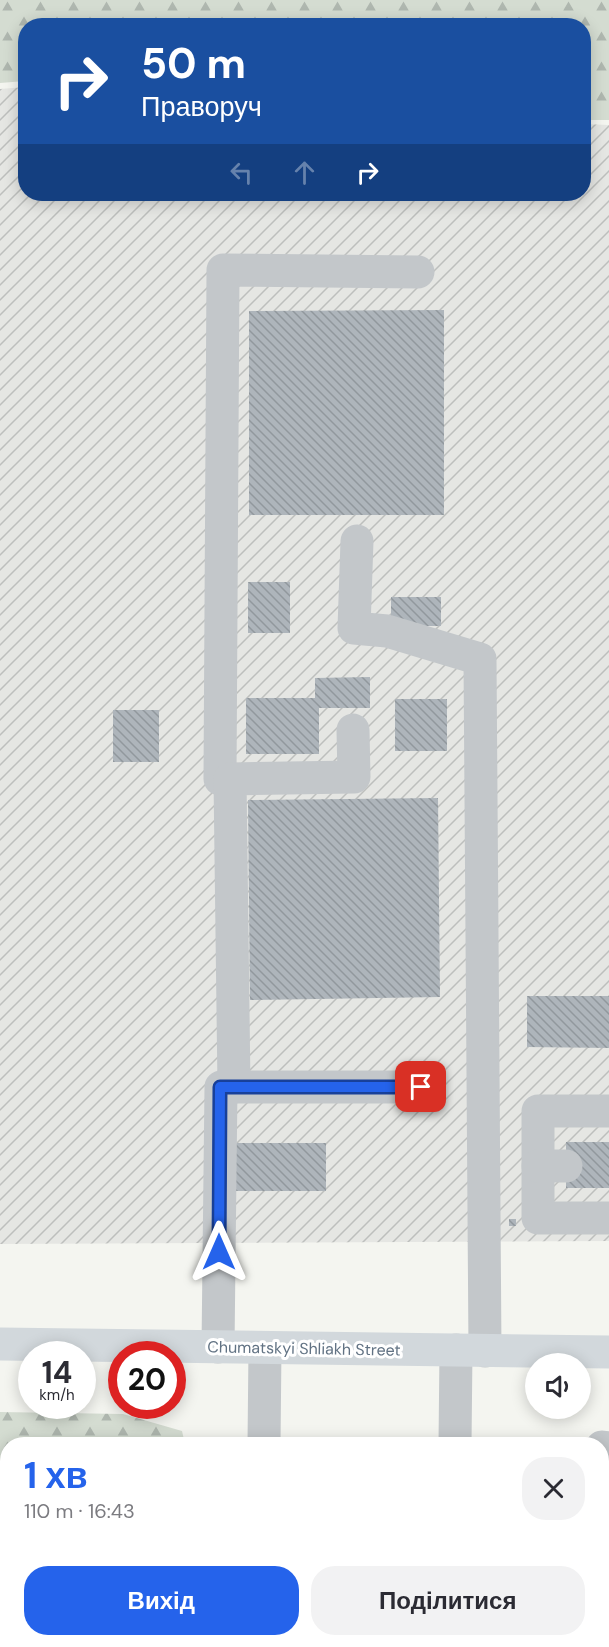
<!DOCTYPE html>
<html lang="uk">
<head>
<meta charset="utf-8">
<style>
  body { margin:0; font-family:"DM Sans",sans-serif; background:#f2f2f3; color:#2b2b33; height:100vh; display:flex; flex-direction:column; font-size:22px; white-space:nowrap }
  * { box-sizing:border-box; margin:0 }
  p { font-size:20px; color:#7c7c81 }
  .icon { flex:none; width:33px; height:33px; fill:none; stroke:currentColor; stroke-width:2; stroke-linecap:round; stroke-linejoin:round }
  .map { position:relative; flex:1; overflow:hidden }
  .drawer { position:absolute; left:0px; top:1437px; width:609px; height:210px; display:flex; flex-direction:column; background:#fff; border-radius:24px 24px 0 0; box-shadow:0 3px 15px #0003 }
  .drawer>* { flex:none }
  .top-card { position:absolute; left:18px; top:18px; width:573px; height:183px; border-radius:24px; box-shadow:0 3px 15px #0003; background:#1a4fa0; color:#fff; overflow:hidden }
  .buttons { position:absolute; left:525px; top:1353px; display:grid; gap:12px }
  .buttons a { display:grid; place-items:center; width:66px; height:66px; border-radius:50%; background:#fff; box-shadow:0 3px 15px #0003; font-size:30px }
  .speed { position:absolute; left:18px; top:1341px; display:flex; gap:12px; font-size:30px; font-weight:700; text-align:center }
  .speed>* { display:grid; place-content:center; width:78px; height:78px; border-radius:50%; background:#fff; box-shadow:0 3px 15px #0003; line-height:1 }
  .speed small { font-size:15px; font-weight:400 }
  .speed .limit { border:9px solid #d22; background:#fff; color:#111 }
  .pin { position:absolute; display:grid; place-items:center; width:51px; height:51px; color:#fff; margin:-26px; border-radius:12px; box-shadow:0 3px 9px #0006 }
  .me { position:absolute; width:66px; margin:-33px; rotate:0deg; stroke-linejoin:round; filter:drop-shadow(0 0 4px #0008) }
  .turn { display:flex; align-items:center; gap:21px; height:126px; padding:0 24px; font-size:27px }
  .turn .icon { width:78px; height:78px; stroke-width:2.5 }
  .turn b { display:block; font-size:42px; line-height:51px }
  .lanes { display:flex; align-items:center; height:57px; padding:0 24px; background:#0003; justify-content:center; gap:30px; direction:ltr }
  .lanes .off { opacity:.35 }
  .round { display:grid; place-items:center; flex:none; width:63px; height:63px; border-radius:24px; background:#f2f2f3 }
  .summary { display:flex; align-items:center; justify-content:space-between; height:102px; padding:0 24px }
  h1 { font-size:36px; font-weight:700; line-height:45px; color:#2563eb }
  .primary-button { display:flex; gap:12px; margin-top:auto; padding:12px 24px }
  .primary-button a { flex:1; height:69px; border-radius:24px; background:#2563eb; color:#fff; font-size:24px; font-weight:700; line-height:69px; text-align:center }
  .primary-button a+a { background:#f2f2f3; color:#2b2b33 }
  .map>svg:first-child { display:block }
  .industrial { fill:url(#industrial-furrows) }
  .forest { fill:url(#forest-firs) }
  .building { fill:url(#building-back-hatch) }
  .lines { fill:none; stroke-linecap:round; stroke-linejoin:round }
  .minor { stroke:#c3c7ca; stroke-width:33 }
  .major { stroke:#d2d8dc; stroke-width:33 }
  .route-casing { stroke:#184099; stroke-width:15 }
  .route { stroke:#2563eb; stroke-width:10 }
  .labels { text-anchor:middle; stroke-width:6; stroke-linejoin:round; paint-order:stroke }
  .street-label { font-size:16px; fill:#617283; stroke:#fff }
</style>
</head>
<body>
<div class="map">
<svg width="609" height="1647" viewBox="0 0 609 1647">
  <defs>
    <pattern id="industrial-furrows" width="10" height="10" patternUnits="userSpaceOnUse" patternTransform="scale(1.5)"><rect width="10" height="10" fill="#e5e6e3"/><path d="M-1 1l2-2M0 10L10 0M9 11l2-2" fill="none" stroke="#bdbfbd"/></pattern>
    <pattern id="forest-firs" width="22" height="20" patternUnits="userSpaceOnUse" patternTransform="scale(1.5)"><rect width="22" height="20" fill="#d4dcd1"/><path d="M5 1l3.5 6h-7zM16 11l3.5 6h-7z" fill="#afb7af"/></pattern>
    <pattern id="building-back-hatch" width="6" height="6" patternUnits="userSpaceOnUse" patternTransform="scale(1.5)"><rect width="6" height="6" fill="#aeb5bb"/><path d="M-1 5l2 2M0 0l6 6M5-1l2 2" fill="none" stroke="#91989d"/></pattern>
  </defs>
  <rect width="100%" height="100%" fill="#f4f5f0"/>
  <path class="industrial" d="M25 87 26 194H584V124L609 125V1241L0 1244V89Z"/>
  <g class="forest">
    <path d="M0 0H609V120H584V26H26L25 81 0 83Z"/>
    <path d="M0 1412 123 1414 182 1431 185 1444H8L7 1496H0Z"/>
  </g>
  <g class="building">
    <path d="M444 310V515H249V311Z"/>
    <rect x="248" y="582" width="42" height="51"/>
    <rect x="391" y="597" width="50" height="29"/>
    <path d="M370 677V708H319V754H246V698H315V678Z"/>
    <rect x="395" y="699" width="52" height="52"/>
    <rect x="113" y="710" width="46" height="52"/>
    <path d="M438 798 440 997 250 1000 248 800Z"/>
    <path d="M527 996H609V1048L527 1047Z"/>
    <rect x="566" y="1142" width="43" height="46"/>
    <rect x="231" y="1143" width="95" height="48"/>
    <rect x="509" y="1219" width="7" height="7"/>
    <path d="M602 1514H609V1647H438V1640H602Z"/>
    <rect x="67" y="1640" width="29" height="7"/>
    <rect x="135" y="1640" width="51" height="7"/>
  </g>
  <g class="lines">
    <g class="minor">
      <path d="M357 541 354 628 387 631 480 659 485 1351"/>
      <path d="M230 779H220L223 270 418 272"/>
      <path d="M234 1087 230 779 354 777 353 730"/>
      <path d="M609 1111H538V1218H609"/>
      <path d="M538 1166H566"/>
      <path d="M218 1347 221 1087H421"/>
      <path d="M264 1444 265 1348"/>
      <path d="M455 1444 456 1350"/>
      <path d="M602 1447 609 1448"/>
      <path d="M263 1647V1640"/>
      <path d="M411 1647V1640"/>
    </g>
    <path class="major" d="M0 1344 609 1352"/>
  </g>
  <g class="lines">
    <g class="route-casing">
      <path id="route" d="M219 1252 220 1087H421"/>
    </g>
    <use href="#route" class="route"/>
  </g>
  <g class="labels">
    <g class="street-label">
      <text transform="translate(304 1348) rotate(1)" y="6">Chumatskyi Shliakh Street</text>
    </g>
  </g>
</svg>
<div class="buttons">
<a><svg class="icon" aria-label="sound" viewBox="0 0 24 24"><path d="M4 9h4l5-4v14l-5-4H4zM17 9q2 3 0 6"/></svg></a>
</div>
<div class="speed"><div>14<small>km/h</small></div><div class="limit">20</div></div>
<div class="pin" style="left:421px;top:1087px;background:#d93025"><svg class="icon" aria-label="arrive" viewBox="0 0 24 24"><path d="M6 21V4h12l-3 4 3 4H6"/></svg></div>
<svg class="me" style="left:219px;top:1252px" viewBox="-20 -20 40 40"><path d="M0-17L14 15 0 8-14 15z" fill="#2563eb" stroke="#fff" stroke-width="4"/></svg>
<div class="top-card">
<div class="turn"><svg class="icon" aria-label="right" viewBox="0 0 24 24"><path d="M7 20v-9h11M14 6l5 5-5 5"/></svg><div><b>50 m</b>Праворуч</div></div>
<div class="lanes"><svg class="icon off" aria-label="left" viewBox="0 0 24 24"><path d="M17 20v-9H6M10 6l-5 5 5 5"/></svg><svg class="icon off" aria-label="ahead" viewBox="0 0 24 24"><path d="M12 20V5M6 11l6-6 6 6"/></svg><svg class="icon" aria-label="right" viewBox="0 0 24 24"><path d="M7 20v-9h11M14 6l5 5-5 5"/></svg></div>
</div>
<section class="drawer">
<div class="summary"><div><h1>1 хв</h1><p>110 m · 16:43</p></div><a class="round"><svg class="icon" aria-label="close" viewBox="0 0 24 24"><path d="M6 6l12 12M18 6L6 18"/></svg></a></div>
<div class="primary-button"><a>Вихід</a><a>Поділитися</a></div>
</section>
</div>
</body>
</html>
